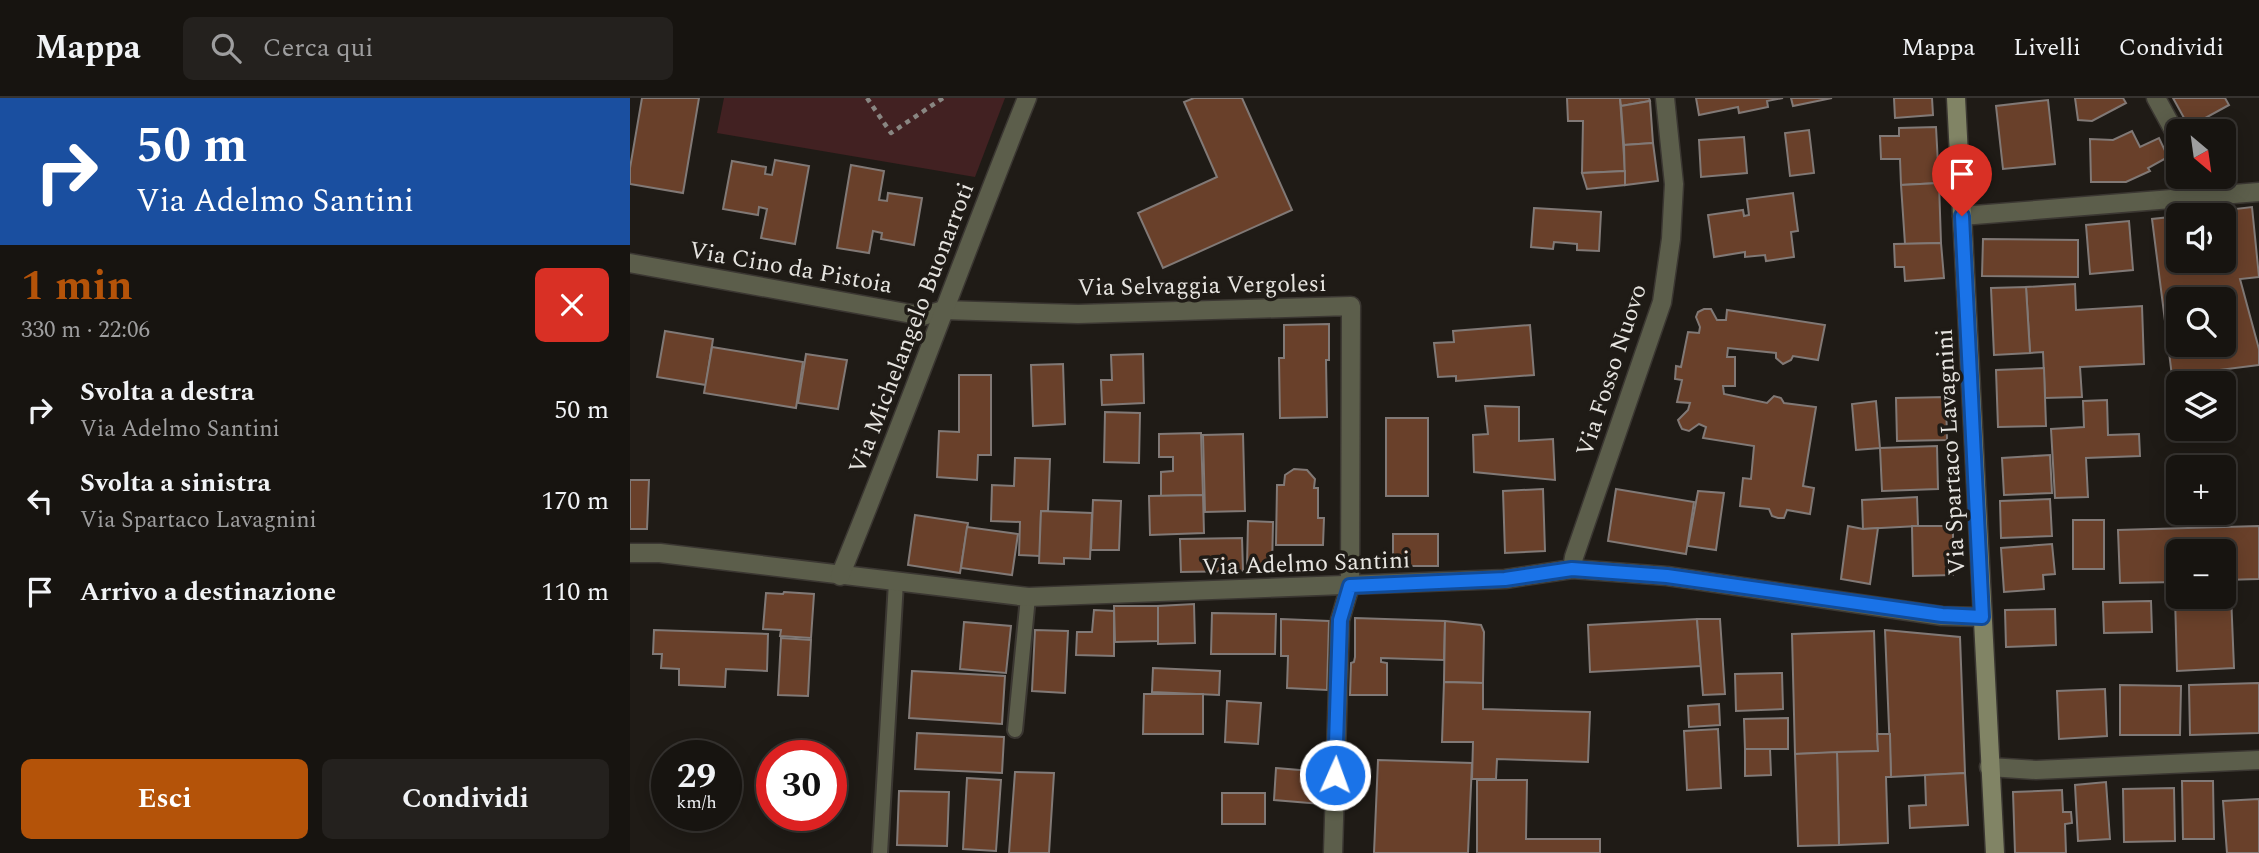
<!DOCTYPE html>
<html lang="it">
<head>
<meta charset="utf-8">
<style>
  body { margin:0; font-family:Spectral,serif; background:#24211e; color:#f1f3f6; height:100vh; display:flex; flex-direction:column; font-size:26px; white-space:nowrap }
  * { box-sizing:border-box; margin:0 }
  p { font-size:23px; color:#9e9e9f }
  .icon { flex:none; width:38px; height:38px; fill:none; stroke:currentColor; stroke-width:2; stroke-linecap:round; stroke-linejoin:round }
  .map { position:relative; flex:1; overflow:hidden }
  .side { display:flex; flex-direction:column; background:#171410; width:630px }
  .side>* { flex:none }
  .top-card { background:#1a4fa0; color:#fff; overflow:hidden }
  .needle { width:46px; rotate:151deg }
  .buttons { position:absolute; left:1536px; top:21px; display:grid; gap:14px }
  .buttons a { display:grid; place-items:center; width:70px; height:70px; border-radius:10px; background:#171410; box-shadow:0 4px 18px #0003,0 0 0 2px #363330; font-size:35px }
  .speed { position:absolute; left:21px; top:642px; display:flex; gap:14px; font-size:35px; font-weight:700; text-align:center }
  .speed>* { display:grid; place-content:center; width:91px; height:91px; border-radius:50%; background:#171410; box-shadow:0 4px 18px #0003,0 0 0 2px #363330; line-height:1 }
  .speed small { font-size:18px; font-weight:400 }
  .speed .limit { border:10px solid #d22; background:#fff; color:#111 }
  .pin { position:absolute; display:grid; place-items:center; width:60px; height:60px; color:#fff; margin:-72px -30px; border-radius:50% 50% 50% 0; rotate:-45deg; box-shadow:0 0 7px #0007 }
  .pin .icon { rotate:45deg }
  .me { position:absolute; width:77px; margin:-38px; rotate:2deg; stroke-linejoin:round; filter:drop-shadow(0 0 5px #0008) }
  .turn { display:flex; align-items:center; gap:24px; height:147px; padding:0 21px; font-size:32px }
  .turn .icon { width:91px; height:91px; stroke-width:2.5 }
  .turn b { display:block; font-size:49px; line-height:60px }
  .round { display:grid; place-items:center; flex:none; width:74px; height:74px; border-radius:10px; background:#24211e }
  .summary { display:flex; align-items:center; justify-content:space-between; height:119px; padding:0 21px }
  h1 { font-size:42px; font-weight:700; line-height:52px; color:#b45309 }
  .primary-button { display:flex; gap:14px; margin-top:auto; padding:14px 21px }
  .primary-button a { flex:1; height:80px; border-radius:10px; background:#b45309; color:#fff; font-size:28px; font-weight:700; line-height:80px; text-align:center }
  .primary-button a+a { background:#24211e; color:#f1f3f6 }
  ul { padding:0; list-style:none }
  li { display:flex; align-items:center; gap:21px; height:91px; padding:0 21px }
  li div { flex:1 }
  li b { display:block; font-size:26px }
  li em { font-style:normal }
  header { display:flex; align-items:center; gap:42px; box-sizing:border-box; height:98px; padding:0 35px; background:#171410; border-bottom:2px solid #363330 }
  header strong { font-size:33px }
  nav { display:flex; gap:38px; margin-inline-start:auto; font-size:24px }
  .search { width:490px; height:63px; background:#24211e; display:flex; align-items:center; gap:18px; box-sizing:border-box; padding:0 24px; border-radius:10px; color:#9e9e9f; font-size:26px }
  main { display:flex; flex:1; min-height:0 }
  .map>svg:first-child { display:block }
  .green { fill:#422122 }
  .building { fill:#69402a; stroke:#817976; stroke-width:2; fill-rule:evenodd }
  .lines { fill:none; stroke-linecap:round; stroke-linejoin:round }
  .service-casing { stroke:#3b3732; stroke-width:18 }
  .minor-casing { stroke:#3b3732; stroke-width:21 }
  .secondary-casing { stroke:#3b3732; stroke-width:21 }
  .path { stroke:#898682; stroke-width:4.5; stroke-dasharray:5 5; stroke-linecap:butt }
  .service { stroke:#5c5e4b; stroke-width:14 }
  .minor { stroke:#5c5e4b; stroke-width:18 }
  .secondary { stroke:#818465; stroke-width:18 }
  .route-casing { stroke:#114b97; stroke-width:18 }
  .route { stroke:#1a73e8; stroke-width:12 }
  .labels { text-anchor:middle; stroke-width:7; stroke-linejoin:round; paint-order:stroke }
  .street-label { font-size:24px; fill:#e6e4e0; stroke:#1f1b16 }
</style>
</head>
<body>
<header>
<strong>Mappa</strong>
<div class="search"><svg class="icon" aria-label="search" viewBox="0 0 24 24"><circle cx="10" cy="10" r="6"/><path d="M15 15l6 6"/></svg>Cerca qui</div>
<nav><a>Mappa</a><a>Livelli</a><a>Condividi</a></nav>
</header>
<main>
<section class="side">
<div class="top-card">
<div class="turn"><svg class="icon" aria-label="right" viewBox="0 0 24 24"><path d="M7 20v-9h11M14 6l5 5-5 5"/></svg><div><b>50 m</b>Via Adelmo Santini</div></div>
</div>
<div class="summary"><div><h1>1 min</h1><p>330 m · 22:06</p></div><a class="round" style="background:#d93025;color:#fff"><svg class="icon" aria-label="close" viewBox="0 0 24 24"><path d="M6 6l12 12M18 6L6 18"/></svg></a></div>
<ul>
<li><svg class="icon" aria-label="right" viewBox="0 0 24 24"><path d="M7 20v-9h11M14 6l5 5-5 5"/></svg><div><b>Svolta a destra</b><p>Via Adelmo Santini</p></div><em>50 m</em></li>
<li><svg class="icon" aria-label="left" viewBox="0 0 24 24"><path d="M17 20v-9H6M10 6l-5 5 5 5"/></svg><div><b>Svolta a sinistra</b><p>Via Spartaco Lavagnini</p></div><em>170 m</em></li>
<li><svg class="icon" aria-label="arrive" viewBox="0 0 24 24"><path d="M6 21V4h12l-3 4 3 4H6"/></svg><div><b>Arrivo a destinazione</b></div><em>110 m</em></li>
</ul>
<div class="primary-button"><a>Esci</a><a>Condividi</a></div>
</section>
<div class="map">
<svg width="1629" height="755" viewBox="0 0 1629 755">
  <rect width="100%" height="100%" fill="#1f1b16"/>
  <path class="green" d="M94 0H375L345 79 87 35Z"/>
  <g class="building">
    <path d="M12 0H69L53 95 0 86V70Z"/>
    <path d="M564 0H612L662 112 533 170 508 115 587 79 554 4Z"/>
    <path d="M937 0H990L995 73 952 75 953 23H938Z"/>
    <path d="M990 0H1019L1020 3 991 8Z"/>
    <path d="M1066 0H1153L1137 3 1138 9 1109 15 1108 9 1069 17Z"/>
    <path d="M1161 0H1202L1163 8Z"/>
    <path d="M1264 0H1302L1303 17 1265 20Z"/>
    <path d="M1445 0H1493L1496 5 1462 23 1448 22Z"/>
    <path d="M1543 0H1595L1599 7 1559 29Z"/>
    <path d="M1418 2 1425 66 1373 71 1366 8Z"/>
    <path d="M1020 3 1023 45 994 47 991 8Z"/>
    <path d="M1306 29 1309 85 1271 87 1270 61H1251L1250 38H1269V30Z"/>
    <path d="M1179 32 1184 75 1160 78 1155 35Z"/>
    <path d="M1502 33 1510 49 1529 40 1538 59 1518 70 1520 73 1496 84H1461L1460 41 1483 42Z"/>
    <path d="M1114 39 1117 75 1071 79 1069 42Z"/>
    <path d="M1023 45 1028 83 995 87 994 47Z"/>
    <path d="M145 62 179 68 165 146 131 140 137 111 129 109 128 117 93 111 102 63 136 69 135 76 142 77Z"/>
    <path d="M221 67 254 73 249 102 257 103 258 95 292 100 284 147 251 141 252 135 243 133 239 155 207 150Z"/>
    <path d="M995 73V87L957 91 952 75Z"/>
    <path d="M1309 85 1311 145 1275 146 1271 87Z"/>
    <path d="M1163 95 1168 133 1161 134 1164 159 1136 163 1135 157 1115 159V154L1084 159 1078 117 1113 112 1114 118 1119 117 1117 101Z"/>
    <path d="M1622 109 1629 179 1610 181 1629 251V267L1542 278 1522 121 1549 118V163H1594V117H1554ZM1549 201H1594V247H1549Z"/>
    <path d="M904 110 971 114 969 153 947 152V146L924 144 923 151 901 149Z"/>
    <path d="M1499 123 1503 172 1460 176 1456 127Z"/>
    <path d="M1353 141 1448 142V179L1352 178Z"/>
    <path d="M1311 145 1314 180 1275 183 1274 169H1265L1264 146Z"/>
    <path d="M1445 186 1446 212 1512 208 1514 266 1450 269 1452 299 1415 300 1413 254 1400 255 1396 189Z"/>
    <path d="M1396 189 1400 255 1364 257 1361 190Z"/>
    <path d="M1074 211H1081L1087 222H1096L1097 212 1195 227 1188 262 1163 258 1161 262 1153 266 1146 260V255L1098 250 1097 259H1105V288H1093L1094 296 1137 305 1144 298 1151 300 1154 305 1186 309 1173 388 1184 390 1180 416 1157 412 1154 420H1148L1142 418 1139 411 1110 408 1113 380 1121 381 1124 348 1073 340 1076 329 1069 326 1059 333 1052 331 1050 327 1048 322 1058 312 1060 305 1047 304 1052 282 1045 281 1046 268 1051 269 1058 234 1069 235 1070 229 1066 219 1068 214Z"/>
    <path d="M699 226V262H696L697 319 650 320 649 260H654V227Z"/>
    <path d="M900 227 904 277 826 283V278L808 279 804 245 824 244 823 233Z"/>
    <path d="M35 233 83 241 76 287 27 279Z"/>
    <path d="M82 249 173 264 166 310 74 295Z"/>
    <path d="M176 256 217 262 208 311 168 305Z"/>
    <path d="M513 256 514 305 472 307 471 282H482L481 257Z"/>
    <path d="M433 266 435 326 403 328 401 267Z"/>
    <path d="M1414 270 1416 328 1368 329 1366 272Z"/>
    <path d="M329 277H361V357H348L347 382 307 379 309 333 329 334Z"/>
    <path d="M1316 299 1317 342 1267 343 1266 300Z"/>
    <path d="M1477 302 1478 337 1509 336 1510 358 1456 360 1458 399 1425 400 1421 331 1454 329 1453 303Z"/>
    <path d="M1246 303 1250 350 1226 352 1222 306Z"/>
    <path d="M855 308 889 309V343L923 341 925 382 844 374 843 337 858 336Z"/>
    <path d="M475 314 510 315 509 365 474 364Z"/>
    <rect x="756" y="320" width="42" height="78"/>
    <path d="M571 335 573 397 531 398V374L543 373V359H529V336Z"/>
    <path d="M613 336 615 413 575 414 573 337Z"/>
    <path d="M1307 348 1308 391 1252 393 1250 350Z"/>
    <path d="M1420 357 1422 395 1374 397 1372 360Z"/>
    <path d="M385 360 420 361 418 413H411L410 458 389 457 390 424 361 423 362 387 384 388Z"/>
    <path d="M664 371 677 372 685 381 684 390H688V420H694L693 447H646L647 387H654L655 377Z"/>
    <path d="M0 382H19L17 431H0Z"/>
    <path d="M913 391 915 453 875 455 873 393Z"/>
    <path d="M986 391 1064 404 1056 456 978 443Z"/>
    <path d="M1068 393 1094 395 1086 452 1058 448Z"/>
    <path d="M573 397 574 435 520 437 519 398Z"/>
    <path d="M1287 399 1288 428 1233 431 1232 402Z"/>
    <path d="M1420 401 1422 438 1371 440 1370 403Z"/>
    <path d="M463 402 491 403 489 452H461Z"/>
    <path d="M411 413 462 415 460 461 434 460V466L409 465Z"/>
    <path d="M285 417 338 425 330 475 278 467Z"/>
    <rect x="1443" y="422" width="31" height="49"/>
    <path d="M618 423 643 424 642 470 617 469Z"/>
    <path d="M1218 428 1233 431 1248 430 1240 486 1211 481Z"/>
    <path d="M1282 428H1323V477L1283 478Z"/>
    <path d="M1629 428V481L1594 482V453H1549V484L1490 485 1488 432Z"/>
    <path d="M337 429 388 436 382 477 331 470Z"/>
    <rect x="763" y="436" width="45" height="32"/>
    <path d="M612 440 613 473 551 474 550 441Z"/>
    <path d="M1422 446 1425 476 1413 477 1414 491 1374 494 1371 450Z"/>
    <path d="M154 494 184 496 181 540 150 538 151 532 133 531 136 495 153 496Z"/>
    <path d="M1594 497H1601L1604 570 1547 573 1545 499H1594Z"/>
    <path d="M1521 503 1522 534 1474 535 1473 504Z"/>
    <path d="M564 506 565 545 528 546V508Z"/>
    <path d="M484 508H528V543L485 544Z"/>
    <path d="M1425 511 1426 547 1376 549 1375 512Z"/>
    <path d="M464 512 484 513V558L446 557 447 534H462Z"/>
    <path d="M582 515 646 516 645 556H581Z"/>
    <path d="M725 520 815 523 814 562 751 560V564L757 565V597H720L721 565 724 564 725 559Z"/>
    <path d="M651 521 699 523 697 592 657 590 658 558H651Z"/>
    <path d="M1067 521 1071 568 960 574 958 527Z"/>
    <path d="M1067 521H1090L1095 596 1073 597Z"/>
    <path d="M815 523 851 527 854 534 853 585 814 584Z"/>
    <path d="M334 524 381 528 376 575 330 571Z"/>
    <path d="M24 532 138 536 137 573 96 571 95 589 49 587V571L31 570 32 556H23Z"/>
    <path d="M405 532 438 533 435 595 402 593Z"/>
    <path d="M1255 532 1330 539 1335 675 1261 679Z"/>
    <path d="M1244 533 1248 653 1165 656 1162 536Z"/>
    <path d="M151 540 181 542 178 598 148 597Z"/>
    <path d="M523 570 590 573 589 597 522 594Z"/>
    <path d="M282 573 375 578 372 626 279 620Z"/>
    <path d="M1152 575 1153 611 1106 613 1105 576Z"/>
    <path d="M814 584 853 585V611L960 614 958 664 867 661 866 681H842L843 644H812Z"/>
    <path d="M1629 585V635L1560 637 1559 587Z"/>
    <path d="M1490 587 1551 588 1550 637H1490Z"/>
    <path d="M1475 591 1477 638 1429 641 1427 593Z"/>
    <path d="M514 596H573V636H513Z"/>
    <path d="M597 603 631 605 628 646 595 644Z"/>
    <path d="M1089 606 1090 627 1059 629 1058 608Z"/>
    <path d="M1158 620V651H1115L1114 621Z"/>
    <path d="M1088 631 1091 690 1057 692 1054 633Z"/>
    <path d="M287 635 374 639 372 675 285 671Z"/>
    <path d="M1247 636H1260L1261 679H1256L1258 745 1209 747 1207 654 1248 653Z"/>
    <path d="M1115 651H1140L1141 677 1115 678Z"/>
    <path d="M1207 654 1209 747 1168 748 1165 656Z"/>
    <path d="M748 662 842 665 838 755H744Z"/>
    <path d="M646 670 693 674 691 706 644 702Z"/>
    <path d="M385 674 424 675 419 755H379Z"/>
    <path d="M1335 675 1338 727 1280 730 1279 708 1296 707 1295 677Z"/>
    <path d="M337 680 371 682 366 753 333 751Z"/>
    <path d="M847 682H897L896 741H970V755H847Z"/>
    <path d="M1552 683H1583L1584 741H1553Z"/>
    <path d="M1476 684 1480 741 1448 743 1445 687Z"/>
    <path d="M1544 690 1545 743 1494 744 1493 691Z"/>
    <path d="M1432 692 1433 714H1441L1442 725 1435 726 1436 755H1385L1383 694Z"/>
    <path d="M269 693 319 694 317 748 267 747Z"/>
    <rect x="592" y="695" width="43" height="31"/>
    <path d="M1629 701V755H1597L1593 703Z"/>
  </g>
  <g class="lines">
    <g class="service-casing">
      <g id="service">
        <path d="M385 632 398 499"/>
        <path d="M250 755 266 484"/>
      </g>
    </g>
    <g class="minor-casing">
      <g id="minor">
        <path d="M1526 0 1549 42"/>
        <path d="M1568 79 1573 99"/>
        <path d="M1332 118 1629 94"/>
        <path d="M0 165 293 218 313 212 448 216 721 208 720 488 710 522 703 755"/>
        <path d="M0 455H30L398 499 875 481 942 471 1037 478 1312 518 1352 519"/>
        <path d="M942 471 944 459 1032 204 1041 141 1044 86 1035 0"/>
        <path d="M210 478C275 320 333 159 397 0"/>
        <path d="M1359 669 1406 672 1629 662"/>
      </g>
    </g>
    <g class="secondary-casing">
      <path id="secondary" d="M1326 0 1365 755"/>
    </g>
    <path class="path" d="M237 0 261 35 313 0"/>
    <use href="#service" class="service"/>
    <use href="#minor" class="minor"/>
    <use href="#secondary" class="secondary"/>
  </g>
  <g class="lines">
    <g class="route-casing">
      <path id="route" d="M705 677 710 522 720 488 875 481 942 471 1037 478 1312 517 1352 519 1332 118"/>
    </g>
    <use href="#route" class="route"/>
  </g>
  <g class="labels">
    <g class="street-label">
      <text transform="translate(161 169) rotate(10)" y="8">Via Cino da Pistoia</text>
      <text transform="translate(572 187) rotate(-1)" y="8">Via Selvaggia Vergolesi</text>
      <text transform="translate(281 230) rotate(-69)" y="8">Via Michelangelo Buonarroti</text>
      <text transform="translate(981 272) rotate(-72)" y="8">Via Fosso Nuovo</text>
      <text transform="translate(1320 354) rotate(-93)" y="8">Via Spartaco Lavagnini</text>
      <text transform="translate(676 465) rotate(-2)" y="8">Via Adelmo Santini</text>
    </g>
  </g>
</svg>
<div class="buttons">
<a><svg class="needle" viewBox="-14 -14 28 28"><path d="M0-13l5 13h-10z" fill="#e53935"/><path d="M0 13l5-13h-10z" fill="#9e9e9f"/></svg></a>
<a><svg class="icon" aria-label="sound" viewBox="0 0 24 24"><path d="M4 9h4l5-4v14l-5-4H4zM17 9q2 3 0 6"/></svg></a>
<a><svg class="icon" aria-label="search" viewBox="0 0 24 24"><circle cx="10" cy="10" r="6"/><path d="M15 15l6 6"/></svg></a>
<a><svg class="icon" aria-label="layers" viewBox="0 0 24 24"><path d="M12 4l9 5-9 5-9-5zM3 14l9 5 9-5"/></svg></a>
<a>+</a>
<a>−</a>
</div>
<div class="speed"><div>29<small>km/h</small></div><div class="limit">30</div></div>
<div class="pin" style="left:1332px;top:118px;background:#d93025"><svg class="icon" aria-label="arrive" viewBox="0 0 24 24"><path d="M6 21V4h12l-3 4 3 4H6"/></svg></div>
<svg class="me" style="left:705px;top:677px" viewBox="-20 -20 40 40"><circle r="17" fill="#1a73e8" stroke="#fff" stroke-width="3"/><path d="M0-11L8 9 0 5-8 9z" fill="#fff"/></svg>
</div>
</main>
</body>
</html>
